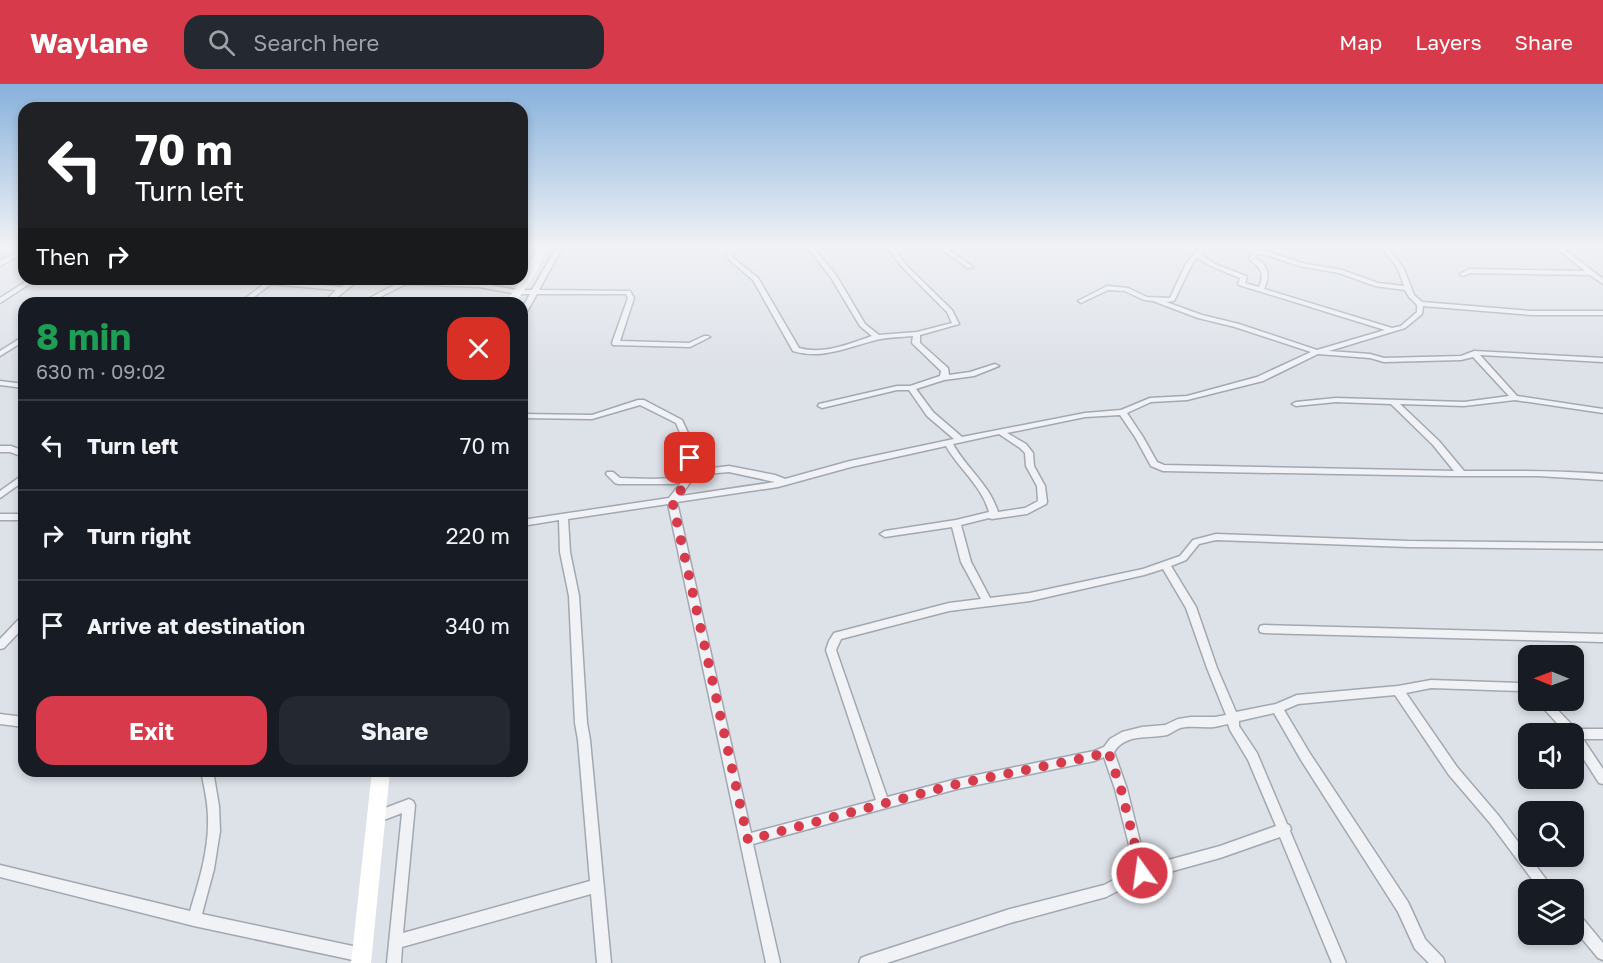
<!DOCTYPE html>
<html lang="en">
<head>
<meta charset="utf-8">
<style>
  body { margin:0; font-family:"Golos Text",sans-serif; background:#242831; color:#f1f3f6; height:100vh; display:flex; flex-direction:column; font-size:22px; white-space:nowrap }
  * { box-sizing:border-box; margin:0 }
  p { font-size:20px; color:#9ea1a6 }
  .icon { flex:none; width:33px; height:33px; fill:none; stroke:currentColor; stroke-width:2; stroke-linecap:round; stroke-linejoin:round }
  .map { position:relative; flex:1; overflow:hidden }
  .details { position:absolute; left:18px; top:213px; width:510px; height:480px; display:flex; flex-direction:column; background:#171b24; border-radius:18px; box-shadow:0 3px 9px #0003 }
  .details>* { flex:none }
  .banner { position:absolute; left:18px; top:18px; width:510px; height:183px; border-radius:18px; box-shadow:0 3px 9px #0003; background:#202124; color:#fff; overflow:hidden }
  .needle { width:39px; rotate:271deg }
  .fabs { position:absolute; left:1518px; top:561px; display:grid; gap:12px }
  .fabs a { display:grid; place-items:center; width:66px; height:66px; border-radius:12px; background:#171b24; box-shadow:0 3px 9px #0003; font-size:30px }
  .pin { position:absolute; display:grid; place-items:center; width:51px; height:51px; color:#fff; margin:-26px; border-radius:12px; box-shadow:0 3px 9px #0006 }
  .me { position:absolute; width:66px; margin:-33px; rotate:346deg; stroke-linejoin:round; filter:drop-shadow(0 0 4px #0008) }
  .turn { display:flex; align-items:center; gap:21px; height:126px; padding:0 18px; font-size:27px }
  .turn .icon { width:78px; height:78px; stroke-width:2.5 }
  .turn b { display:block; font-size:42px; line-height:51px }
  .then { display:flex; align-items:center; height:57px; padding:0 18px; background:#0003; gap:12px; font-size:22px }
  .round { display:grid; place-items:center; flex:none; width:63px; height:63px; border-radius:18px; background:#242831 }
  .head { display:flex; align-items:center; justify-content:space-between; height:102px; padding:0 18px }
  h1 { font-size:36px; font-weight:700; line-height:45px; color:#1e9e55 }
  .cta { display:flex; gap:12px; margin-top:auto; padding:12px 18px }
  .cta a { flex:1; height:69px; border-radius:18px; background:#d63a4b; color:#fff; font-size:24px; font-weight:700; line-height:69px; text-align:center }
  .cta a+a { background:#242831; color:#f1f3f6 }
  ul { padding:0; list-style:none }
  li { display:flex; align-items:center; gap:18px; height:90px; padding:0 18px; border-top:2px solid #363941 }
  li div { flex:1 }
  li b { display:block; font-size:22px }
  li em { font-style:normal }
  header { display:flex; align-items:center; gap:36px; box-sizing:border-box; height:84px; padding:0 30px; background:#d63a4b; color:#fff }
  header strong { font-size:28px }
  nav { display:flex; gap:33px; margin-inline-start:auto; font-size:21px }
  .search { width:420px; height:54px; background:#242831; display:flex; align-items:center; gap:15px; box-sizing:border-box; padding:0 21px; border-radius:18px; color:#9ea1a6; font-size:22px }
  .map>svg:first-child { display:block }
  .lines { fill:none; stroke-linecap:round; stroke-linejoin:round }
  .street-casing { stroke:#a2a8b2; stroke-width:3 }
  .street { fill:#f0f2f6; fill-rule:evenodd }
  .secondary { fill:#fff; fill-rule:evenodd }
  .route { stroke:#d63a4b; stroke-width:10; stroke-dasharray:0 18 }
</style>
</head>
<body>
<header>
<strong>Waylane</strong>
<div class="search"><svg class="icon" aria-label="search" viewBox="0 0 24 24"><circle cx="10" cy="10" r="6"/><path d="M15 15l6 6"/></svg>Search here</div>
<nav><a>Map</a><a>Layers</a><a>Share</a></nav>
</header>
<div class="map">
<svg width="1603" height="879" viewBox="0 0 1603 879">
  <rect width="100%" height="100%" fill="#dde1e8"/>
  <g class="lines">
    <g class="street-casing">
      <g id="street">
        <path d="M557 162H563L539 206 630 207 634 214 620 257 689 259 704 252H708L710 253 690 263 613 261 612 259 628 214 626 210H537L525 231 522 233V225L530 210H517L479 203 406 200 368 219H360L400 198 396 195 479 199 517 206H532Z"/>
        <path d="M690 162H736L732 173 758 194 799 264C823 271 849 260 872 252L860 242 830 192 806 162H812L836 191 865 240 879 251 917 248 952 239 947 228 904 185 886 162H892L908 183 952 226 959 240 920 251V259L948 284 949 291 970 288 995 280 999 282 974 292 944 296 916 305 933 328 962 353 1085 329 1121 326 1150 314 1187 312 1257 293 1311 268 1235 243 1198 234 1153 217 1144 216 1125 207 1108 206 1083 218 1081 219 1078 217 1107 202 1128 204 1147 213 1170 214 1186 180 1200 162H1206L1200 170 1215 180 1246 192 1247 193 1245 199 1259 203C1265 188 1261 184 1249 175L1251 169 1255 168 1237 163 1236 162H1245L1266 167 1302 179 1342 186 1378 199 1404 202 1398 185 1381 162H1387L1404 185 1414 211 1422 218 1531 227H1603V231H1531L1423 222 1422 230 1405 244 1329 267 1370 270 1384 274 1461 272 1474 267 1603 274V278L1480 271 1517 312 1603 325V329L1515 316 1464 322 1400 320 1439 357 1464 387C1510 387 1557 386 1603 390V396L1538 392H1451L1163 387 1151 382 1135 353 1120 331 1085 333 1007 349 1026 360 1033 369 1034 382 1045 402 1047 418 1046 420 1027 430 992 435 989 434 961 441 971 478 990 514 1030 509 1143 485 1180 472 1193 456 1216 450 1408 457 1603 459V465L1408 463 1216 456 1199 460 1186 476 1171 482 1196 523 1217 584 1236 628 1276 620 1297 611 1398 602 1431 596 1520 599 1528 602V610L1520 607 1431 604 1406 609 1457 683 1498 731 1554 806H1540L1490 739 1449 691 1395 611 1298 620 1284 626 1309 668 1408 818 1425 855 1443 874 1445 879H1429L1415 865 1398 828 1301 676 1274 629 1239 637V642L1257 669 1287 740 1289 741 1291 745 1290 747 1346 879H1332L1280 753 1220 774 1137 797 1106 813 1010 839 887 879H859L861 874 866 872 1010 825 1104 801 1135 785 1115 705 1104 673 1094 677 957 705 753 760 780 879H766L668 420 568 435 570 468 579 512 587 639 590 656 611 879H597L591 810 402 863 401 879H387L402 729 376 739 372 737 370 733 372 729 409 715 413 717 415 721 403 849 590 797 578 656 575 639 569 512 560 468 559 436 522 442V436L669 414 683 396 674 400H618L615 399 606 390 607 388H613L620 394 653 395 673 394 688 388 681 351 676 339 640 321 592 335 522 334V330L592 331 638 316H644L682 336 689 351 696 386 729 382 775 391 785 395 850 377 954 355 927 332 909 306H897L822 324 818 322 819 320 897 302H910L940 292 941 287 912 259 913 252C901 253 887 253 876 256 848 263 822 276 793 267L753 196 726 173 729 166 693 164ZM1263 170 1299 182 1339 189 1375 202 1405 206 1409 213 1417 221V228L1401 242 1392 244 1264 205C1270 192 1269 181 1255 174L1256 171ZM1197 174 1211 182 1240 194 1238 200 1239 201 1385 246 1317 266 1239 240 1202 231 1166 218 1174 217 1192 180ZM1318 270 1370 274 1384 278 1461 276 1473 273 1509 312 1464 318 1336 314 1296 318 1292 320 1296 322 1336 318 1391 320 1433 361 1454 387 1164 381 1157 378 1143 353 1127 329 1151 318 1187 316 1263 297ZM999 350 1020 364 1025 369 1026 382 1037 402 1038 417 1025 424 998 428C990 401 966 384 953 360ZM946 362C959 385 982 402 989 428L956 436 885 447 880 450 885 453 952 443 961 478 981 515 949 519 834 549 829 557 826 566 876 716 751 749 677 418 778 403 851 383ZM729 388 775 398 681 412 695 391ZM1163 485 1186 524 1207 584 1226 631 1215 633H1191L1178 635 1165 641 1142 643 1122 648 1110 655 1104 663 1094 667 957 695 887 713 836 566 841 555 949 527 1030 517 1144 491ZM1228 640 1230 646 1248 676 1276 742 1220 762 1146 782 1127 705 1114 668C1126 649 1148 655 1167 651 1172 649 1175 646 1180 644 1191 641 1203 644 1214 643 1219 642 1223 641 1228 640Z"/>
        <path d="M937 162H944L973 183 968 184Z"/>
        <path d="M1554 162H1560L1603 195V200L1590 191 1470 189 1463 192 1460 190 1469 185 1585 187Z"/>
        <path d="M16 168H20L24 170V175L18 172 0 182V177Z"/>
        <path d="M30 195H37L0 219V214Z"/>
        <path d="M232 195H256L341 203 353 195H360L330 219H323L336 206 271 200 246 219H239L264 200 235 197Z"/>
        <path d="M24 252V257L0 272V267Z"/>
        <path d="M0 297 24 300V304L0 301Z"/>
        <path d="M0 362H11L24 367V373L10 368H0Z"/>
        <path d="M24 390V397L0 414V407Z"/>
        <rect x="0" y="430" width="24" height="6"/>
        <path d="M24 533V543L4 564 0 565V555L20 534Z"/>
        <path d="M1264 541 1603 550V558L1264 549 1260 548 1259 545 1260 542Z"/>
        <path d="M1536 616H1548L1574 643 1578 645H1603V655H1583L1603 685V700L1599 699 1574 660V650L1566 649Z"/>
        <path d="M0 630 24 633V643L0 640Z"/>
        <path d="M201 687H213L219 722 220 747 214 785 202 830 362 864 367 866 369 871 367 876 362 878 194 842 0 793V781L190 827C199 797 209 766 208 734 208 718 204 702 201 687Z"/>
        <path d="M1574 828 1579 830 1603 859V876L1598 874 1574 845Z"/>
      </g>
    </g>
    <use href="#street" class="street"/>
    <g class="secondary">
      <path d="M539 162H548L534 192 515 219H505L524 192Z"/>
      <path d="M372 687H390L371 879H351Z"/>
    </g>
  </g>
  <linearGradient id="sky" x2="0" y2="1"><stop stop-color="#87b1dc"/><stop offset="0.57" stop-color="#f0f2f5"/><stop offset="1" stop-color="#f0f2f5" stop-opacity="0"/></linearGradient>
  <rect width="1603" height="285" fill="url(#sky)"/>
  <g class="lines">
    <path class="route" d="M690 374 692 389 682 405 672 416 748 756 957 700 1094 672 1108 667 1121 705 1142 789"/>
  </g>
</svg>
<div class="fabs">
<a><svg class="needle" viewBox="-14 -14 28 28"><path d="M0-13l5 13h-10z" fill="#e53935"/><path d="M0 13l5-13h-10z" fill="#9ea1a6"/></svg></a>
<a><svg class="icon" aria-label="sound" viewBox="0 0 24 24"><path d="M4 9h4l5-4v14l-5-4H4zM17 9q2 3 0 6"/></svg></a>
<a><svg class="icon" aria-label="search" viewBox="0 0 24 24"><circle cx="10" cy="10" r="6"/><path d="M15 15l6 6"/></svg></a>
<a><svg class="icon" aria-label="layers" viewBox="0 0 24 24"><path d="M12 4l9 5-9 5-9-5zM3 14l9 5 9-5"/></svg></a>
</div>
<div class="pin" style="left:690px;top:374px;background:#d93025"><svg class="icon" aria-label="arrive" viewBox="0 0 24 24"><path d="M6 21V4h12l-3 4 3 4H6"/></svg></div>
<svg class="me" style="left:1142px;top:789px" viewBox="-20 -20 40 40"><circle r="17" fill="#d63a4b" stroke="#fff" stroke-width="3"/><path d="M0-11L8 9 0 5-8 9z" fill="#fff"/></svg>
<div class="banner">
<div class="turn"><svg class="icon" aria-label="left" viewBox="0 0 24 24"><path d="M17 20v-9H6M10 6l-5 5 5 5"/></svg><div><b>70 m</b>Turn left</div></div>
<div class="then">Then<svg class="icon" aria-label="right" viewBox="0 0 24 24"><path d="M7 20v-9h11M14 6l5 5-5 5"/></svg></div>
</div>
<section class="details">
<div class="head"><div><h1>8 min</h1><p>630 m · 09:02</p></div><a class="round" style="background:#d93025;color:#fff"><svg class="icon" aria-label="close" viewBox="0 0 24 24"><path d="M6 6l12 12M18 6L6 18"/></svg></a></div>
<ul>
<li><svg class="icon" aria-label="left" viewBox="0 0 24 24"><path d="M17 20v-9H6M10 6l-5 5 5 5"/></svg><div><b>Turn left</b></div><em>70 m</em></li>
<li><svg class="icon" aria-label="right" viewBox="0 0 24 24"><path d="M7 20v-9h11M14 6l5 5-5 5"/></svg><div><b>Turn right</b></div><em>220 m</em></li>
<li><svg class="icon" aria-label="arrive" viewBox="0 0 24 24"><path d="M6 21V4h12l-3 4 3 4H6"/></svg><div><b>Arrive at destination</b></div><em>340 m</em></li>
</ul>
<div class="cta"><a>Exit</a><a>Share</a></div>
</section>
</div>
</body>
</html>
